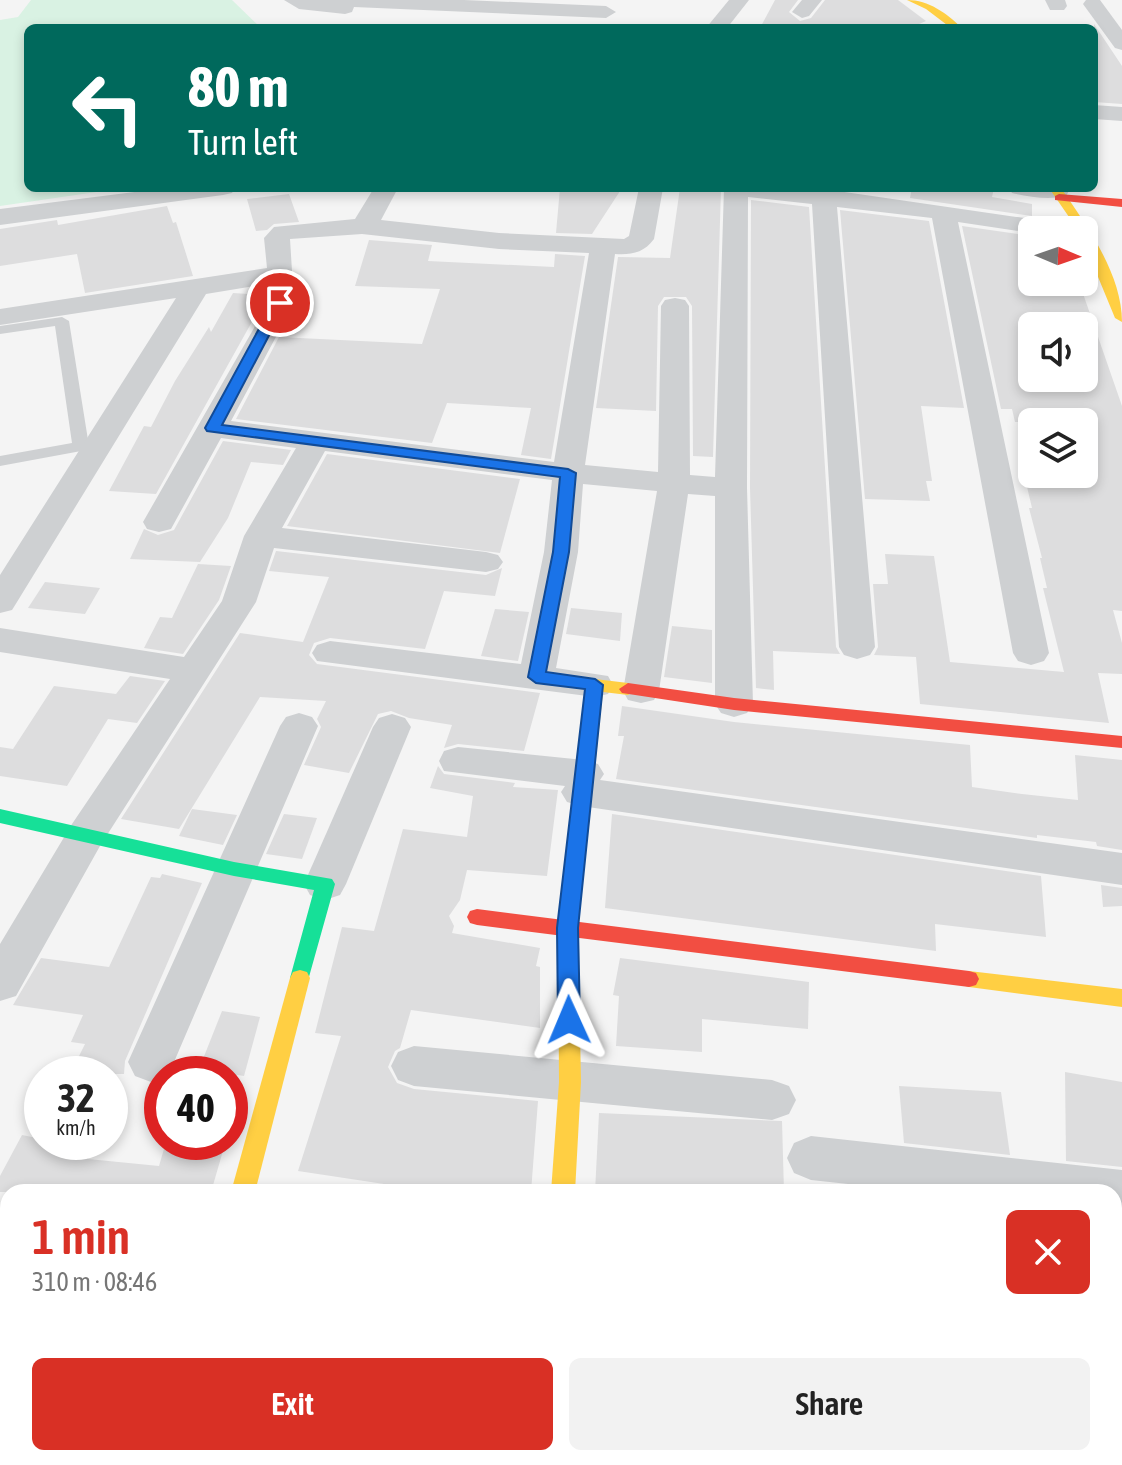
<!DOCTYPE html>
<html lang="en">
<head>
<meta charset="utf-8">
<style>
  body { margin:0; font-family:"Asap Condensed",sans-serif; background:#f2f2f2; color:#222; height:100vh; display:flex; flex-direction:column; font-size:30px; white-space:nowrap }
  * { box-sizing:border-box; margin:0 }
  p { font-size:26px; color:#767676 }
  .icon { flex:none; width:44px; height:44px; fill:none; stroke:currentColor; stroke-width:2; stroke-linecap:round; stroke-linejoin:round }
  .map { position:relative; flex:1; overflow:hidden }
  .sheet { position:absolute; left:0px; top:1184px; width:1122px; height:282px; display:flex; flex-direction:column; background:#fff; border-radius:24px 24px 0 0; box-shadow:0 4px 12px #0003 }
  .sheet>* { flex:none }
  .guide { position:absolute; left:24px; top:24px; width:1074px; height:168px; border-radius:12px; box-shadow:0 4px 12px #0003; background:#00695c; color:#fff; overflow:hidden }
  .needle { width:52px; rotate:92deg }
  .controls { position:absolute; left:1018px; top:216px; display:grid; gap:16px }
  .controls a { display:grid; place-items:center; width:80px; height:80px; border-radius:12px; background:#fff; box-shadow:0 4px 12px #0003; font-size:40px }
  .speed { position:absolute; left:24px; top:1056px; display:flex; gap:16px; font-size:40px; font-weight:700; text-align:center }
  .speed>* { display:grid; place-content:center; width:104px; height:104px; border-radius:50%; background:#fff; box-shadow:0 4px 12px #0003; line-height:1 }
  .speed small { font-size:20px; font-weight:400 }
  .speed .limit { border:12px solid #d22; background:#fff; color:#111 }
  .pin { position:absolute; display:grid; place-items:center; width:68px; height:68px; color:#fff; margin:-34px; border:4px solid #fff; border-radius:50%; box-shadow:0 2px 8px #0007 }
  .me { position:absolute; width:88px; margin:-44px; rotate:359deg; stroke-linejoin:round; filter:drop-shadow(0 0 6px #0008) }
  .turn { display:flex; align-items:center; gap:28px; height:168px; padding:0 32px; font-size:36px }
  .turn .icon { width:104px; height:104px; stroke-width:2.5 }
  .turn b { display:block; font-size:56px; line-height:68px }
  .round { display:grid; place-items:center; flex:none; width:84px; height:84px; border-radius:12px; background:#f2f2f2 }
  .summary { display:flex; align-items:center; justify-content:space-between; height:136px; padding:0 32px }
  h1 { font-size:48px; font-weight:600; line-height:60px; color:#d93025 }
  .primary-button { display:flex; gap:16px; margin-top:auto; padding:16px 32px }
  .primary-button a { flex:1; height:92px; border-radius:12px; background:#d93025; color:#fff; font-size:32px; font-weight:600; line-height:92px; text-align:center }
  .primary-button a+a { background:#f2f2f2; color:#222 }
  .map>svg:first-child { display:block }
  .green { fill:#d9f2e3 }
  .building { fill:#ddddde; fill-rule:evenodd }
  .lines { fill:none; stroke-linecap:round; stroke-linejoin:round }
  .lane { fill:#ced0d2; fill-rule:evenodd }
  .street { fill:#ced0d2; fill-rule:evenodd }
  .fast { fill:#16e098; fill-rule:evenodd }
  .slow { fill:#ffcf43; fill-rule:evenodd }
  .jam { fill:#f24e42; fill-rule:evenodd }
  .route { fill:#1a73e8; stroke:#114b97; stroke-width:2 }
</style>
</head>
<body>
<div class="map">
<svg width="1122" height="1465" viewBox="0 0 1122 1465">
  <rect width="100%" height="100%" fill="#f4f4f4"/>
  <path class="green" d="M31 0H232L261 28H28V188H124L0 206V20L18 17Z"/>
  <g class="building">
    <path d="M775 0H798L789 12 800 21 811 18 825 0H898L926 21 910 28 875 25 874 28H760Z"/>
    <path d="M1094 24 1122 66V104L1094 102Z"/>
    <path d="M560 188 585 191 587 188H622L592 234 556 233Z"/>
    <path d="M680 188H721L713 457 693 456 692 306 686 297H664L658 306 656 411 596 408 618 257 670 258Z"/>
    <path d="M912 188H994L992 197 1032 204V216L910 198Z"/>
    <path d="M289 194 299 222 274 224 267 230 256 231 247 199Z"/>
    <path d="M751 200 809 207 836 647 840 654 773 651 774 690 756 688 750 488Z"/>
    <path d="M167 206 173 223 176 222 193 276 85 293 77 254 0 266V229L57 220 58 225Z"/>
    <path d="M840 210 929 221 964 408 921 406 932 481H926L930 501 865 499Z"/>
    <path d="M962 226 1032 236V282H1079L1122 406V611L1113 610 1122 643V674L1098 673 1109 723 920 704 916 657 874 655 878 647 873 584H888L885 554 934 556 950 662 1064 672 1043 588H1047L1040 558H1042L1029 508H1032L1024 474H1084V422H1015L1012 409H1001ZM1032 326H1084V378H1032Z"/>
    <path d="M369 240 432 245 428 261 554 267 555 254 585 256 551 459 521 455 531 408 447 403 432 443 236 419 279 337 422 344 440 289 355 286Z"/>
    <path d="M233 293 263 295V302L156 494 109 491 144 426 151 427 175 381 209 327 211 332Z"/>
    <path d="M223 441 291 450 283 465 251 462 228 518 200 562 130 559 144 529 158 535 174 530Z"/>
    <path d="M327 454 520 479 500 553 287 526Z"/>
    <path d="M276 551 486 575 502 568 495 596 444 591 425 649 330 638 314 643 309 655 317 664 540 693 524 751 458 744 444 748 452 725 409 718 391 711 378 714 349 773 304 765 321 727 317 719 326 701 260 697 179 829 121 819 240 633 303 642 329 577 269 571Z"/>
    <path d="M198 564 231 566 219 600 183 654 144 648 160 617 172 618Z"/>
    <path d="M45 582 100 588 85 614 28 608Z"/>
    <path d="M571 608 622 613 620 641 566 634Z"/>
    <path d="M495 609 529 612 518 661 481 656Z"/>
    <path d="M672 626 712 630V683L664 677Z"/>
    <path d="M130 676 165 681 137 723 108 719 67 786 0 776V747L13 749 54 686 116 694Z"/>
    <path d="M622 706 734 722 970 745 972 787 1022 794 1078 800 1075 755 1122 760V850L1097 846 1096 842 1037 835V838L616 779 624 736H618Z"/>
    <path d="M438 766 444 774 515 783 513 787 558 790 547 876 467 870 460 900 449 916 454 926 452 933 540 948 536 966 540 967V1028L411 1010 400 1048 395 1051 388 1067 397 1083 414 1089 538 1101 531 1192H437L298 1171 341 1036 315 1033 342 927 374 931 403 829 467 837 473 796 430 788Z"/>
    <path d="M192 809 237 815 223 845 179 836Z"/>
    <path d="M284 814 317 818 302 859 266 854Z"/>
    <path d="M612 814 1041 876 1046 937 935 924 936 951 605 908Z"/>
    <path d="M162 874 202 883 125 1061 124 1074H70L85 1044 71 1042 83 1015 13 1005 41 958 109 967 151 877 160 878Z"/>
    <path d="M1101 885 1122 888V906L1103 907Z"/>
    <path d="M620 958 809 982 808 1029 702 1019V1052L616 1046 619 996 613 995Z"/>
    <path d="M222 1011 260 1017 244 1076 199 1069Z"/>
    <path d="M1065 1072 1122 1082V1167L1066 1161Z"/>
    <path d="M899 1086 1001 1092 1010 1155 904 1143Z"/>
    <path d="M599 1113 782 1121 784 1192H595Z"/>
    <path d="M22 1135 42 1139V1142L92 1149 88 1159 159 1166 166 1142 225 1144 211 1192H0V1176Z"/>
  </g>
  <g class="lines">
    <path class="lane" d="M62 317 69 321 88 440 98 441 100 444 92 449 0 466V456L72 443 55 326 0 334V326Z"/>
    <g class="street">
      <path d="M284 0H464L606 6 616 12 606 18 354 7 352 12 345 14 299 9Z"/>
      <path d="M729 0H749L727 28H706Z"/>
      <path d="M802 0H822L809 16 802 18 792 12Z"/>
      <path d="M1045 0H1065L1067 6 1064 10H1050Z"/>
      <path d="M1086 0H1100L1122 30V50L1115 48 1083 4Z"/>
      <path d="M1094 105 1122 107V121L1094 119Z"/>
      <path d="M166 188H235L232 193 223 195 0 225V209Z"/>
      <path d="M374 188H398L381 220 499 233 624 239 629 236 639 188H663L654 239C644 253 631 255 615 254L585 465 658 472 661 306 665 300 675 298 685 300 689 306 690 475 715 477 724 188 824 189 1072 225 1076 230H1032V233L958 222 1049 653 1044 661 1031 665 1018 661 1013 653 932 218 837 207 875 647 870 655 857 659 844 655 839 647 812 204 748 197 747 488 753 704 747 713 734 717 721 713 715 704V496L688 494 659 691 654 700 641 703 628 700 623 691 657 491 583 484 578 552 556 668 608 676 613 685 608 694 595 697 317 661 312 653 317 645 330 641 521 664 544 552 552 480 325 451 282 528 486 552 498 555 503 562 498 569 486 572 274 548 256 602 100 846 16 996 0 1001V944L72 824 170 679 0 652V628L184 657 222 601 244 536 296 448 221 438 171 529 159 532 147 529 143 522 254 328 266 303 267 284 206 294 17 602 12 610 0 613V575L176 298 0 325V309L267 268 264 238 274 227 355 219ZM362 234 499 249 589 253 554 462 231 421 294 303 290 239Z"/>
      <path d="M1009 188H1067L1069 191 1066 196C1049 200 1029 197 1012 193Z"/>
      <path d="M299 713 312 717 318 726 174 1062 168 1074H162V1078L151 1082 135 1076 128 1062 280 726 286 717Z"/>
      <path d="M392 714 405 718 411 727 346 884 340 895 325 900 310 895 304 884 373 727 379 718Z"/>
      <path d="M458 747 584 760 598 764 604 774 600 780 1122 853V885L581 806 567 802 561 792 565 786 444 771 439 761 444 751Z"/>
      <path d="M414 1046 772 1080 789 1086 796 1100 789 1114 772 1120 414 1086 398 1080 391 1066 398 1052Z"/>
      <path d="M811 1136 1122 1170V1214L1114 1213V1192H922L811 1180 794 1173 787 1158 794 1143Z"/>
      <path d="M1114 1393 1122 1394V1450L1114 1449Z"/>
      <path d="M144 1458H200L198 1465H142Z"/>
      <path d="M510 1458H566L565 1465H509Z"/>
      <path d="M717 1458H799L801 1463 720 1465Z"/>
    </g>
    <path class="fast" d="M0 809 234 862 332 879 335 884 307 984 300 986 293 984 290 978 314 890 234 876 0 823Z"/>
    <g class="slow">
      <path d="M907 0C929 0 946 13 962 28H951L926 9Z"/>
      <path d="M1049 188H1061C1087 226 1122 274 1122 322L1115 318 1084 243V230H1078Z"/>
      <path d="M595 679 628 683 637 689 628 695 603 692 578 928 581 1082 575 1192H551L559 1082 558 928 586 685Z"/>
      <path d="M300 970 307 972 310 978 255 1192H231L290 978 293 972Z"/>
      <path d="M969 971 1122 989V1007L969 987 962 985 959 979 962 973Z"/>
    </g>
    <g class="jam">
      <path d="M1059 194 1122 199V207L1055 200V196Z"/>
      <path d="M628 683 734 698 1122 736V748L734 710 622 693 619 689Z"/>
      <path d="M477 909 969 971 976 973 979 979 976 985 969 987 477 925 470 923 467 917 470 911Z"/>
    </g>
  </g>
  <path class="route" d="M280 299 286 303 222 425 568 469 576 473 569 552 546 672 595 679 603 685 578 928 580 1020 577 1027 569 1029 562 1027 558 1020 557 928 585 689 536 683 528 677 553 552 560 477 207 431 205 428 273 303Z"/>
</svg>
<div class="controls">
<a><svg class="needle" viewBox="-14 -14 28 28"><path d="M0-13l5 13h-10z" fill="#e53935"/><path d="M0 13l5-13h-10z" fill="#767676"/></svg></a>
<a><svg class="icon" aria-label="sound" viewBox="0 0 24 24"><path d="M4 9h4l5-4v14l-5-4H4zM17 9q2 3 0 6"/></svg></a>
<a><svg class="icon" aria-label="layers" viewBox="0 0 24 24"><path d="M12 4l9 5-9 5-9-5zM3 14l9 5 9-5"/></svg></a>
</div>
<div class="speed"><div>32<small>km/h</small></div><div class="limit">40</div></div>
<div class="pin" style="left:280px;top:303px;background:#d93025"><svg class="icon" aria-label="arrive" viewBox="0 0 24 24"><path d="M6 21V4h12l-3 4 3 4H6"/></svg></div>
<svg class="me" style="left:569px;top:1020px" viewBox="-20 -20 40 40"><path d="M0-17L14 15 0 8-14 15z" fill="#1a73e8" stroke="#fff" stroke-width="4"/></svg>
<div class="guide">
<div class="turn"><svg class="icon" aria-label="left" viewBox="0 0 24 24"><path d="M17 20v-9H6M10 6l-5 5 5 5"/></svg><div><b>80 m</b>Turn left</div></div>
</div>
<section class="sheet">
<div class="summary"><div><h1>1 min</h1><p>310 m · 08:46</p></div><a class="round" style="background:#d93025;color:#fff"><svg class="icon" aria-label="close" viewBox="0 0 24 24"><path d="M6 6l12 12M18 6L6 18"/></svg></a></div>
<div class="primary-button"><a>Exit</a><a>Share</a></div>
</section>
</div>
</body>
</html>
